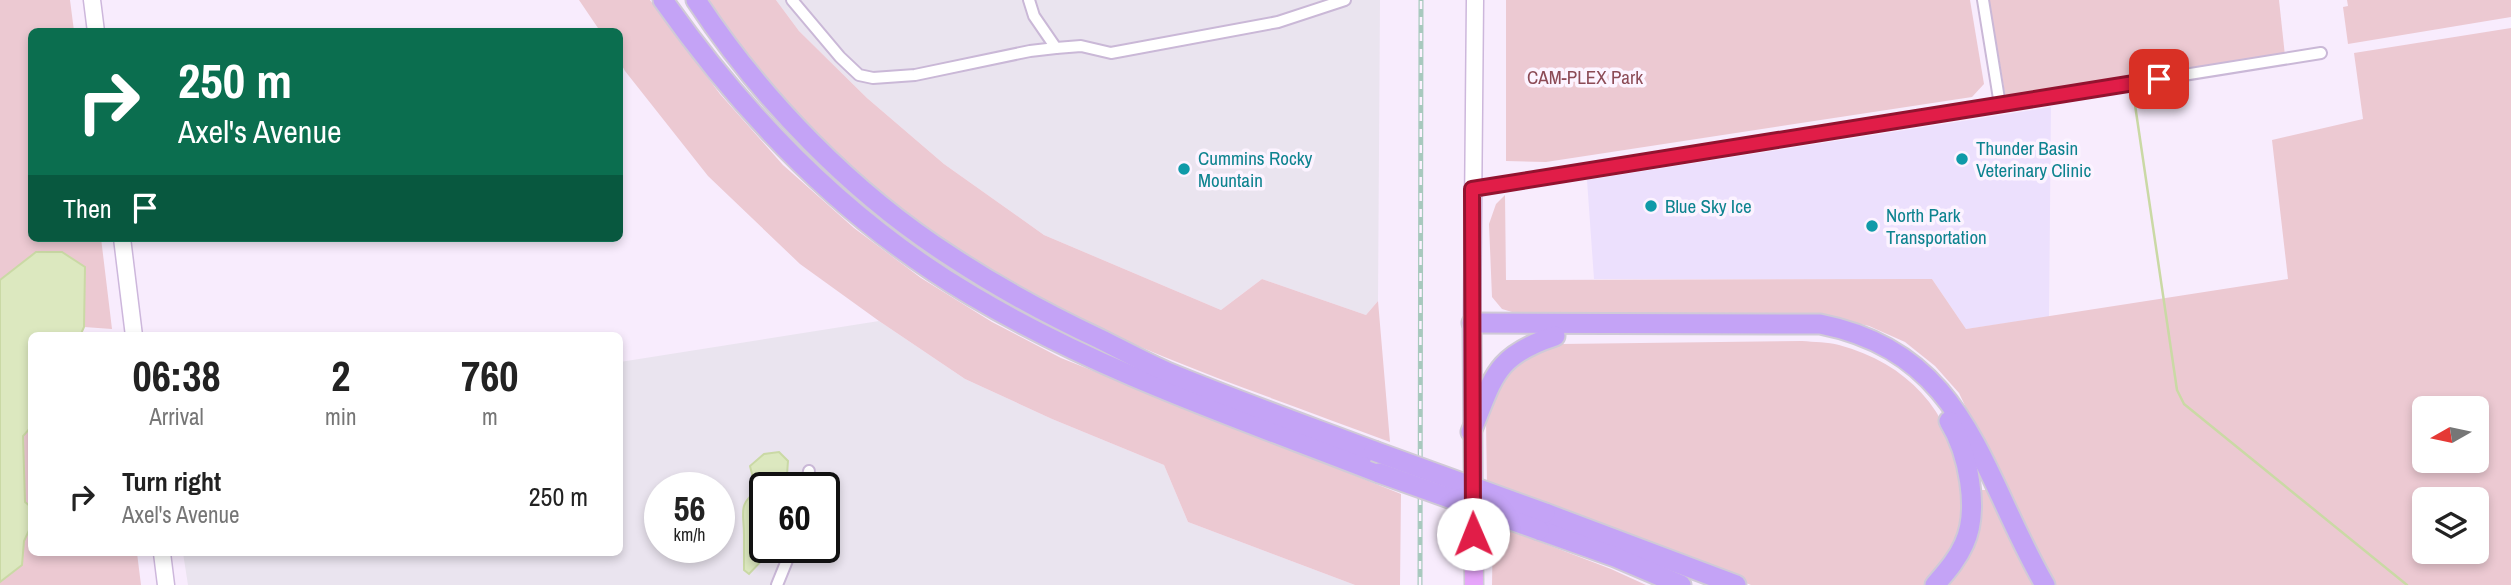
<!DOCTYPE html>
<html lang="en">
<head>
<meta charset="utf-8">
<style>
  body { margin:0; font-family:"Archivo Narrow",sans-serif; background:#f6f6f6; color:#222; height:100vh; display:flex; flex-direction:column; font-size:26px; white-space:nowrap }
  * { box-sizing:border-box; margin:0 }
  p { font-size:23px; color:#767676 }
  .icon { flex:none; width:38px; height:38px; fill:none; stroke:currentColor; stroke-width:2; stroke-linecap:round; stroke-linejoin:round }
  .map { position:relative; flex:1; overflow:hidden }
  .panel { position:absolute; left:28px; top:332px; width:595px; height:224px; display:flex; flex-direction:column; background:#fff; border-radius:10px; box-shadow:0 4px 10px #0003 }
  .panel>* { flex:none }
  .banner { position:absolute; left:28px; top:28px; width:595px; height:214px; border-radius:10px; box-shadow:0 4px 10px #0003; background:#0b6e4f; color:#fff; overflow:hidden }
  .needle { width:46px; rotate:261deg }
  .controls { position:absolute; left:2412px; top:396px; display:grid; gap:14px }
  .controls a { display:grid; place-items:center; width:77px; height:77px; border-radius:10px; background:#fff; box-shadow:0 4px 10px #0003; font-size:35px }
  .speed { position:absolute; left:644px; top:472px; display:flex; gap:14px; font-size:35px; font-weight:700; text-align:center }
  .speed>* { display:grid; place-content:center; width:91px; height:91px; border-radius:50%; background:#fff; box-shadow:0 4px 10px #0003; line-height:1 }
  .speed small { font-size:18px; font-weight:400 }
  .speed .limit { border:4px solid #111; border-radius:10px; background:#fff; color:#111 }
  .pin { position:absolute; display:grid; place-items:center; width:60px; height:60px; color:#fff; margin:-30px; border-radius:14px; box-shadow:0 4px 10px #0006 }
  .me { position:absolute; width:77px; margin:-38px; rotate:359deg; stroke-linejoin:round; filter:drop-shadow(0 0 5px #0008) }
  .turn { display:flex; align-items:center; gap:24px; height:147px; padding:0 35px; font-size:32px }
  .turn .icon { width:91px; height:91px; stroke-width:2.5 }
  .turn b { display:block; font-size:49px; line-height:60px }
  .then { display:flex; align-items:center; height:66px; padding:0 35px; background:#0003; gap:14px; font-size:26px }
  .eta { display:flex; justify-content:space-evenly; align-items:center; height:119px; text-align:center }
  .eta b { font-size:42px; font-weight:800; line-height:49px }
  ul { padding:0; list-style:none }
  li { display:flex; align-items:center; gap:21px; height:91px; padding:0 35px }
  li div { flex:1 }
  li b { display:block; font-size:26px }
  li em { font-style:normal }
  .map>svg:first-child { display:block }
  .commercial { fill:#ece0fd }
  .industrial { fill:#eae4ef; fill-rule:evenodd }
  .green { fill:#ecc9d2; fill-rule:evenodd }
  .water { fill:#dce8bf; stroke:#cad9a5; stroke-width:2 }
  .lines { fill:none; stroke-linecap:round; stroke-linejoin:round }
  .stream { stroke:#cad9a5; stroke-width:2.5 }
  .street-casing { stroke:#cab8d7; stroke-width:14 }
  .secondary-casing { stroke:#cdb7dc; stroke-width:19 }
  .primary-casing { stroke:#d0cad7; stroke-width:21 }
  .highway-casing { stroke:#d0cad7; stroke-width:23 }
  .street { stroke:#fff; stroke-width:10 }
  .secondary { stroke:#fff; stroke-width:16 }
  .primary { stroke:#e6a5fa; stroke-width:18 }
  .highway { stroke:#c4a3f6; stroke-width:19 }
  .rail-casing { stroke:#a8c9be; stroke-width:5 }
  .rail { stroke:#fcf3ff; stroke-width:2.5; stroke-dasharray:8; stroke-linecap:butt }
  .highway-bridge-casing { stroke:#d0cad7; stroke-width:23; stroke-linecap:butt }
  .highway-bridge { stroke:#c4a3f6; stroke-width:19 }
  .route-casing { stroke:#92132f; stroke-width:18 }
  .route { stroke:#e11d48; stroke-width:12 }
  .culture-dot { fill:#0f9aa8; stroke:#fcf3ff; stroke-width:2.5 }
  .labels { text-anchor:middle; stroke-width:7; stroke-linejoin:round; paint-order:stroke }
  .park-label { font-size:19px; fill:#8b4a55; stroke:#fcf3ff }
  .culture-label { font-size:19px; fill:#0d838f; stroke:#fcf3ff; text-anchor:start }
</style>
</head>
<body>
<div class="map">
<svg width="2511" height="585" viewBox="0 0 2511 585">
  <rect width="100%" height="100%" fill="#f8ecfd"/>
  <path class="commercial" d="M2051 107 2049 317 1966 329 1932 279H1594L1587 180Z"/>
  <g class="industrial">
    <path d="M776 0H1380L1378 301 1366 315 1262 279 1221 310 1044 235 944 164 867 98 799 31Z"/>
    <path d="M879 321 965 379 1052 419 1164 465 1188 522 1355 585H188L183 553H620V362ZM660 488H719V548H660ZM765 488H824V548H765Z"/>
  </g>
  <g class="green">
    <path d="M0 0H70L74 31 32 32V238H101L112 329 84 327 85 267 36 252 0 280Z"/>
    <path d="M579 0H650L720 94 783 165 854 228 921 278 992 322 1061 358 1401 494 1400 585H1355L1188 522 1164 465 1052 419 965 379 879 321 800 264 708 176 625 71 620 62V32L600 31Z"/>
    <path d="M708 0H776L799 31 867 98 944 164 1044 235 1221 310 1262 279 1366 315 1378 301 1390 442C1279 400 1164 362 1057 309 918 240 794 129 708 0Z"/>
    <path d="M1506 0H1970L1984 84 1972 97 1546 162 1506 161Z"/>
    <path d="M1989 0H2279L2285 56 2011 99 2005 94Z"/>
    <path d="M2347 0H2511V17L2348 44 2343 7 2348 6Z"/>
    <path d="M2511 28V585H2054L2031 544 1959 393 1935 366 1905 342 1869 326 1825 316 1522 315 1502 309 1492 297 1489 224 1496 204 1505 195 1506 280 1932 279 1966 329 2288 279 2272 140 2363 119 2354 53ZM2424 408H2476V460H2424ZM2424 499H2476V551H2424Z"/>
    <path d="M1802 341C1814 342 1828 342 1839 345 1907 363 1951 411 1961 479 1965 502 1967 531 1953 552 1946 564 1935 574 1926 585H1751L1487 484 1486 418 1501 376 1535 348 1561 344Z"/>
    <path d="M31 427V507L25 502 23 436Z"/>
    <path d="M1980 490H1990L2039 585H1940Z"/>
    <path d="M1493 524 1611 569 1646 585H1492Z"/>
    <path d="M31 526 32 553H137L141 585H0V582L22 565 24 541Z"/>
  </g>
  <g class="water">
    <path d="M36 252H62L85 267 84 327 80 336H32L31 427 23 436 25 502 31 507V526L24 541 22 565 0 582V280Z"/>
    <path d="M779 452 788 461 786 488H765V548H768L766 556 749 574 744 570C744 558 744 546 744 535 744 511 737 505 759 489L753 478 750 466 764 454Z"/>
  </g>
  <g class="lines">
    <path class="stream" d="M2134 98 2177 390 2184 404 2407 585"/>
    <g class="street-casing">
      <g id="street">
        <path d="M792 0 840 57 859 75 873 78 915 75 1030 51 1056 48 1081 46 1111 53 1278 22 1345 0"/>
        <path d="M1029 0 1034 16 1056 48"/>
        <path d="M1983 0 2000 105"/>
        <path d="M1472 189 2321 53"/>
        <path d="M806 488 809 471"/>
        <path d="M777 585 792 548"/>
      </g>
    </g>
    <g class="secondary-casing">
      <g id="secondary">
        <path d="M92 0 96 32"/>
        <path d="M122 238 134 336"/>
        <path d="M1472 323 1475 0"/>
        <path d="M162 553 166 585"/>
      </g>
    </g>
    <g class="primary-casing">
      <path id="primary" d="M1472 323 1474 585"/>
    </g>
    <g class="highway-casing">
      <g id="highway">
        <path d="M663 0C746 118 846 221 971 295 1098 371 1241 419 1379 473"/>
        <path d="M696 0C761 99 852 193 952 257 999 288 1049 315 1100 339 1122 350 1144 362 1167 372 1235 400 1305 425 1374 451"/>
        <path d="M1472 323 1820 324C1967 353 1980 473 2045 585"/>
        <path d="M1471 432C1494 377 1494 356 1555 336"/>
        <path d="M1545 513 1736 585"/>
        <path d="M1539 530 1615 557 1681 585"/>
        <path d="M1935 585C1946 572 1957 560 1964 544 1980 510 1968 452 1949 421"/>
      </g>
    </g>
    <use href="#street" class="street"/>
    <use href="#secondary" class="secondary"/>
    <use href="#primary" class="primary"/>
    <use href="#highway" class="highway"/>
    <g class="rail-casing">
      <path id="rail" d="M1420 585 1421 0"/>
    </g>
    <use href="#rail" class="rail"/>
    <g class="highway-bridge-casing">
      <g id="highway-bridge">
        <path d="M1374 451 1545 513"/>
        <path d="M1379 473 1539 530"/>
      </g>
    </g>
    <use href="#highway-bridge" class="highway-bridge"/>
  </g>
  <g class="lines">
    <g class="route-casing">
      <path id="route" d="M1473 534 1472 189 2159 79"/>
    </g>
    <use href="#route" class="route"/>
  </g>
  <g class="culture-dot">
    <circle cx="1962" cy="159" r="7"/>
    <circle cx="1184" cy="169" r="7"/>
    <circle cx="1651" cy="206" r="7"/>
    <circle cx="1872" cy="226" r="7"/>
  </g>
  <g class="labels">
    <g class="park-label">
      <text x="1585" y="84">CAM-PLEX Park</text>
    </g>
    <g class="culture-label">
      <text x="1976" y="155">Thunder Basin<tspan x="1976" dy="22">Veterinary Clinic</tspan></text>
      <text x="1198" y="165">Cummins Rocky<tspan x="1198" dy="22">Mountain</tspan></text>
      <text x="1665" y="213">Blue Sky Ice</text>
      <text x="1886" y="222">North Park<tspan x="1886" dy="22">Transportation</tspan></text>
    </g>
  </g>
</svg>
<div class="controls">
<a><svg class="needle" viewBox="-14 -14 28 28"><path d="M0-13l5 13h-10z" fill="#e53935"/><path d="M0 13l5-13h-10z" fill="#767676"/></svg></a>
<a><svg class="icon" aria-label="layers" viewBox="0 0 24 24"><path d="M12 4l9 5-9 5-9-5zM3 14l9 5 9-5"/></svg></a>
</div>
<div class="speed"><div>56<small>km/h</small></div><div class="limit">60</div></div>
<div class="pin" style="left:2159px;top:79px;background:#d93025"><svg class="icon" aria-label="arrive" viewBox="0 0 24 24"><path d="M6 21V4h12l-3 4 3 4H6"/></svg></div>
<svg class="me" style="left:1473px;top:534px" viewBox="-20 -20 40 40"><circle r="19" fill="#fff"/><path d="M0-13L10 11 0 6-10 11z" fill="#e11d48"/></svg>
<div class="banner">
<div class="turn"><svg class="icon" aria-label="right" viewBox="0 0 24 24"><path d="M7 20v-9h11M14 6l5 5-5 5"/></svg><div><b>250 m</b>Axel's Avenue</div></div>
<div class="then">Then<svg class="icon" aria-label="arrive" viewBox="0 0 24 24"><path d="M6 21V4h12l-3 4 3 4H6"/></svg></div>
</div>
<section class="panel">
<div class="eta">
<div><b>06:38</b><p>Arrival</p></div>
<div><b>2</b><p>min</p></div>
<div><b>760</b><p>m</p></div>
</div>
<ul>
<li><svg class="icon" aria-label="right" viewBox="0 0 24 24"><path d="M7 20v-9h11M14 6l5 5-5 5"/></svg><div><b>Turn right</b><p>Axel's Avenue</p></div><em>250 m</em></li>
</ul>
</section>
</div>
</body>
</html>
